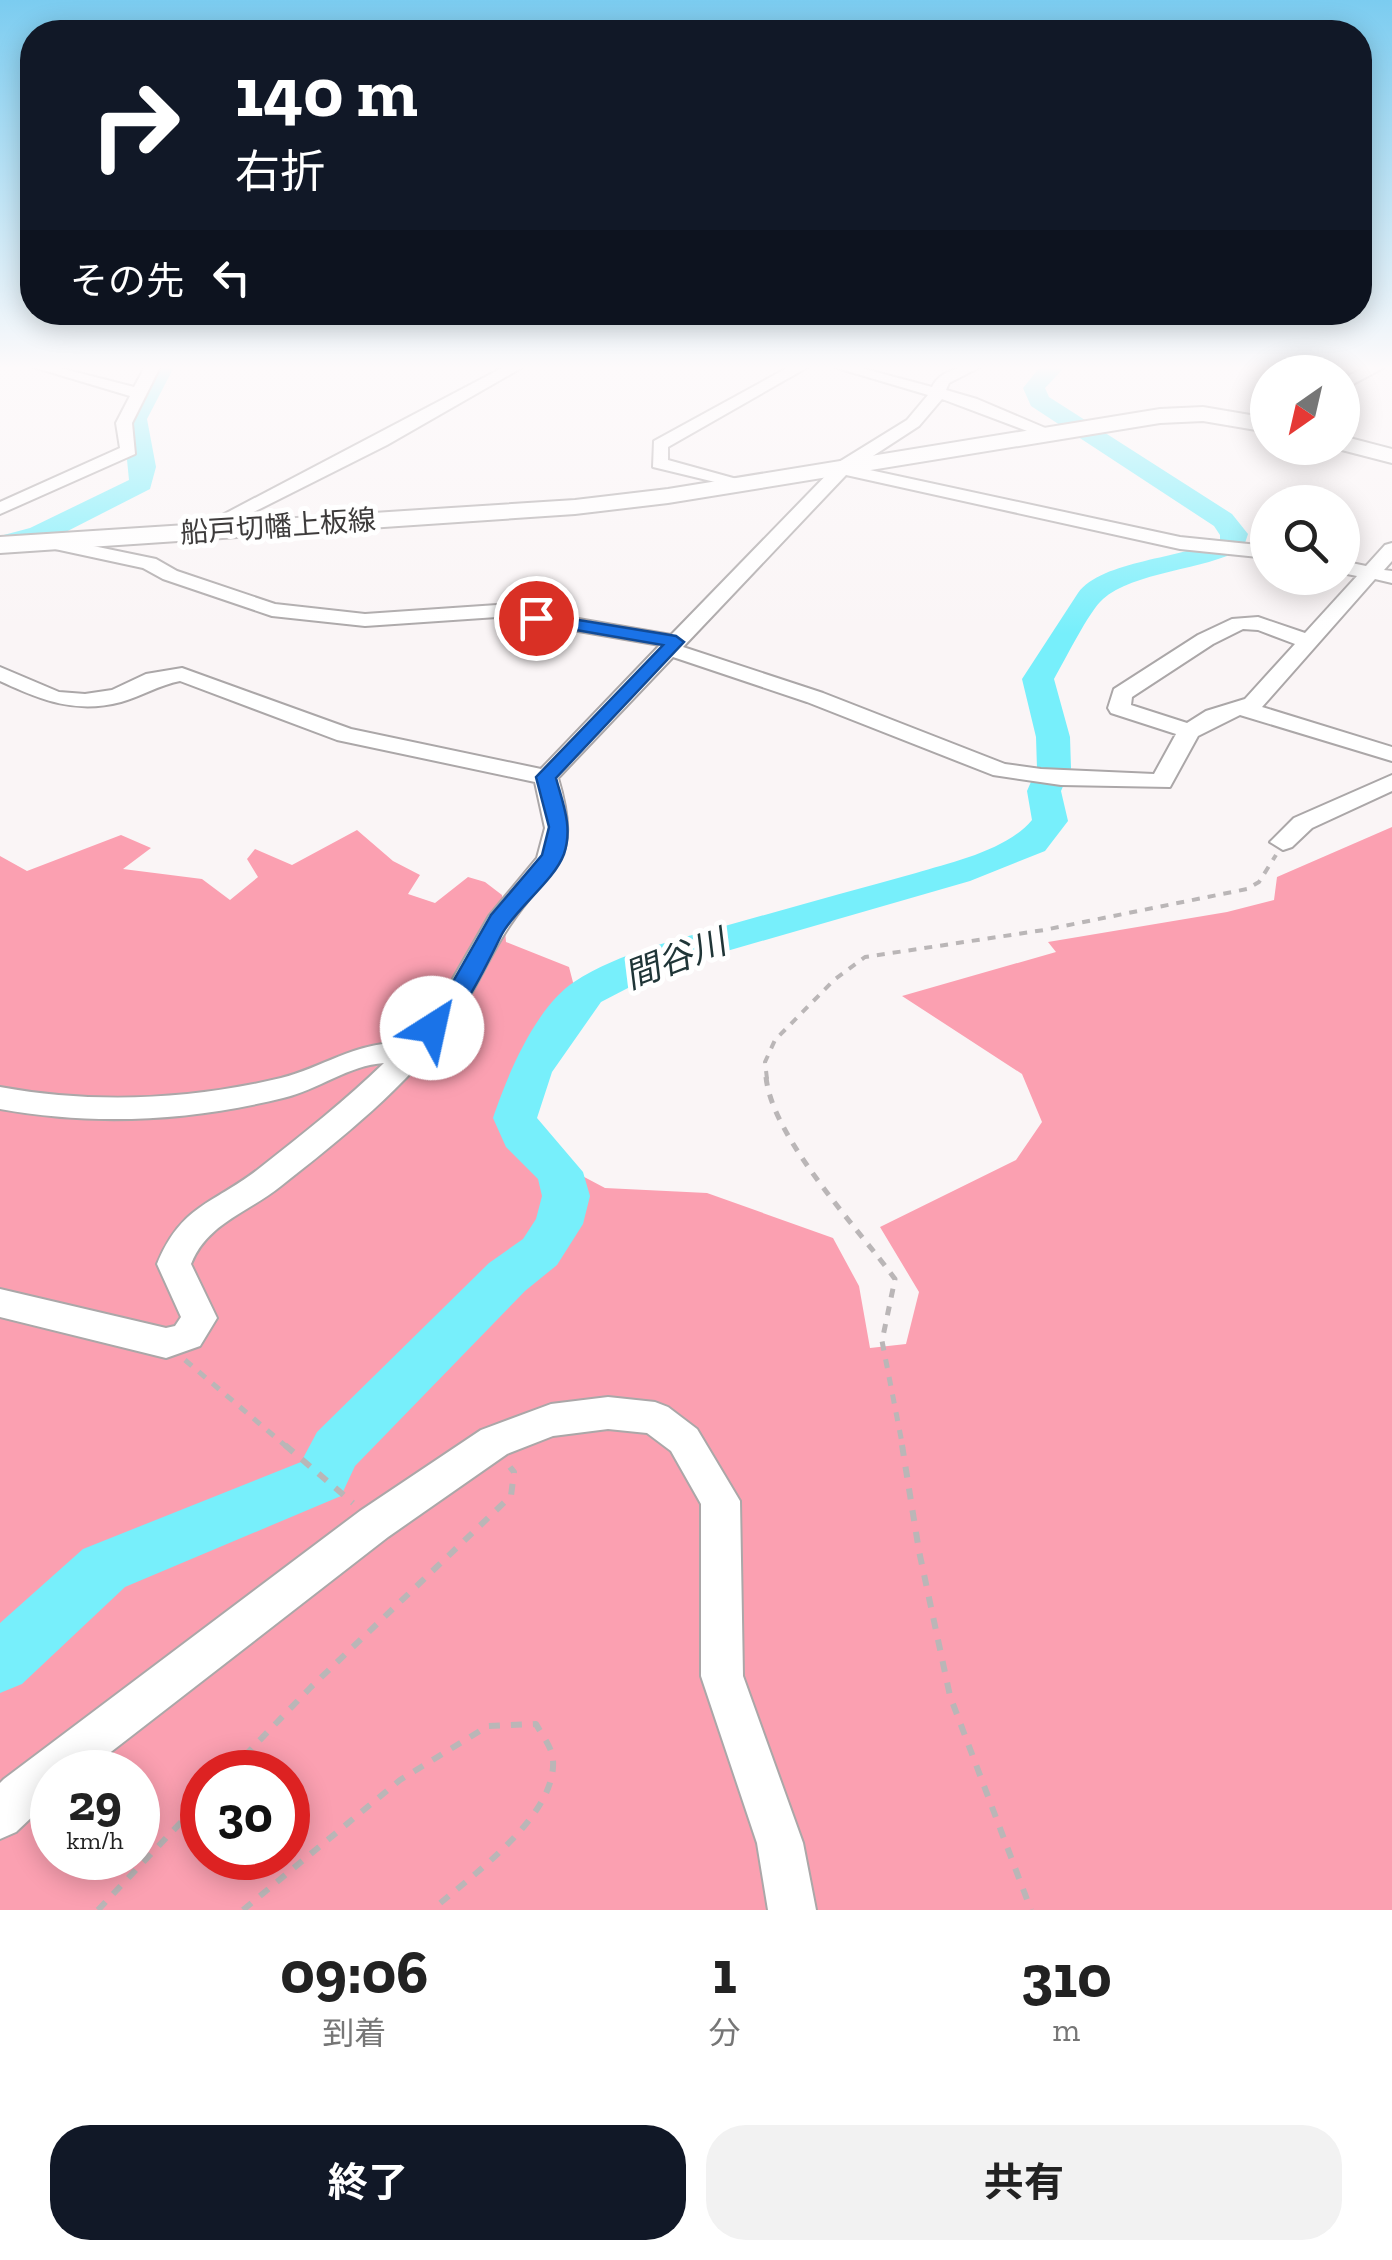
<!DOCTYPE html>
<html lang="ja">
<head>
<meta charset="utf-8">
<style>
  body { margin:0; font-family:"Zilla Slab","Noto Sans JP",serif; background:#f2f2f2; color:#222; height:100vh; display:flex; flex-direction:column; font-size:38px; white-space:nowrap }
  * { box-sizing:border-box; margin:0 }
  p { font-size:32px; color:#767676 }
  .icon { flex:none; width:55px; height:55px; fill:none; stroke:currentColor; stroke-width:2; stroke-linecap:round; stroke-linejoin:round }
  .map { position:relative; height:1910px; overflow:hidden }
  .sheet { display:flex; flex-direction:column; background:#fff; flex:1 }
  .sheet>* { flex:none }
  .top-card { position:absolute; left:20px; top:20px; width:1352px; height:305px; border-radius:40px; box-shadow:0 5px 25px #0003; background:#111827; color:#fff; overflow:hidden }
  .needle { width:65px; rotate:214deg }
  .buttons { position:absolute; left:1250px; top:355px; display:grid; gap:20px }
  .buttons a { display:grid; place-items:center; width:110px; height:110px; border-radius:50%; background:#fff; box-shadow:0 5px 25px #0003; font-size:50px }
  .speed { position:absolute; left:30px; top:1750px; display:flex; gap:20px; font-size:50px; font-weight:700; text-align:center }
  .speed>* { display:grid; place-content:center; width:130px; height:130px; border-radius:50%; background:#fff; box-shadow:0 5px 25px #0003; line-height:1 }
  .speed small { font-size:25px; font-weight:400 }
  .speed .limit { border:15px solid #d22; background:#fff; color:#111 }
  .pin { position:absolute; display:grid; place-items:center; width:85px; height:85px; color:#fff; margin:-42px; border:5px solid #fff; border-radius:50%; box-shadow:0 2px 10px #0007 }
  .me { position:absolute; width:110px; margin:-55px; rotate:35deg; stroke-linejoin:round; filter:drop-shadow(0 0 8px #0008) }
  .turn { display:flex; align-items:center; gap:35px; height:210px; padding:0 50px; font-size:45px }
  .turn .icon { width:130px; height:130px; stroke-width:2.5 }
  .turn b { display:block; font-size:70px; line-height:85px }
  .then { display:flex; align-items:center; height:95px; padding:0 50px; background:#0003; gap:20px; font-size:38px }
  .eta { display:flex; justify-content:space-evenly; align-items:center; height:170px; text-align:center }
  .eta b { font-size:60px; font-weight:700; line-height:70px }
  .action { display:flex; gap:20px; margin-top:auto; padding:20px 50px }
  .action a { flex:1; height:115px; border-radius:40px; background:#111827; color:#fff; font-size:40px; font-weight:700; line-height:115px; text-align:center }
  .action a+a { background:#f2f2f2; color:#222 }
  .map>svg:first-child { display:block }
  .forest { fill:#fba0b1; fill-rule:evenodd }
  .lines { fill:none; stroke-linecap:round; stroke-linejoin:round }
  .river { fill:#77effb; fill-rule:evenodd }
  .minor-casing { stroke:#aba7a8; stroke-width:4 }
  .major-casing { stroke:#aba7a8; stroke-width:4 }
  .path-far2 { stroke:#bab6b7; stroke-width:4; stroke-dasharray:8 8; stroke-linecap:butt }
  .path-far1 { stroke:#bab6b7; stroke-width:5; stroke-dasharray:9 9; stroke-linecap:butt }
  .path { stroke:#bab6b7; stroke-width:6; stroke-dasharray:11 11; stroke-linecap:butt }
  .minor { fill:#fff; fill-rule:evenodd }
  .major { fill:#fff; fill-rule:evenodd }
  .route { fill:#1a73e8; stroke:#114b97; stroke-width:2.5 }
  .labels { text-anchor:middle; stroke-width:10; stroke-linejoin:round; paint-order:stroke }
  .far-street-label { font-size:28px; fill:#3d3b3b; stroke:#fff }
  .water-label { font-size:35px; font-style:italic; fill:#1f3537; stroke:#fff }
</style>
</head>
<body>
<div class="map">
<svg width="1392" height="1910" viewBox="0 0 1392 1910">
  <rect width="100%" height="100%" fill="#faf5f6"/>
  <path class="forest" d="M1392 827V1910H0V856L27 871 121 835 151 848 123 869 202 879 230 900 258 877 247 859 255 849 292 865 357 830 393 861 420 875 408 894 435 903 468 877 485 882 502 895 506 942 569 967 575 990 522 1059 538 1128 571 1170 605 1188 707 1193 833 1238 859 1286 870 1348 906 1344 919 1292 880 1227 1016 1160 1042 1122 1022 1074 902 996 1056 952 1048 942 1227 912 1274 900 1277 877ZM52 1772H138V1858H52ZM202 1772H288V1858H202Z"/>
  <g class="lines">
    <g class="river">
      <path d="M152 367H174L147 419 156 467 150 489 50 540 0 552V536L30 528 129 480 123 419Z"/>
      <path d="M1040 367H1065L1045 388 1049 397 1232 514 1248 534 1243 549C1204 570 1133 572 1103 599 1089 611 1065 660 1054 679L1070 737 1071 768 1061 791 1068 821 1045 851 970 881 720 953 651 976 601 1002 552 1072 537 1118 583 1172 590 1196 583 1224 557 1265 525 1291 355 1466 341 1496 125 1587 22 1684 0 1693V1623L83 1549 301 1462 317 1432 489 1263 523 1239 536 1219 542 1196 538 1179 506 1147 493 1118C507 1076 535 1008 574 982 620 952 679 939 732 924 793 907 854 890 916 873 953 862 1007 850 1032 820L1027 791 1037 768 1036 737 1022 679 1078 593C1102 560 1183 559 1220 539V535L1214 526 1031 406 1023 388Z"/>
    </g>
    <g class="minor-casing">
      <g id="minor">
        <path d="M33 367H56L134 387 145 367H160L132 423 135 454 0 514V502L120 448 116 423 130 396Z"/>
        <path d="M504 367H523L387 445 208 535 201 537 192 531Z"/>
        <path d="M789 367H808L668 447V460L744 481V489L653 467 654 441Z"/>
        <path d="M834 367H857L932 387C941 369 962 367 980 367L949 383 946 390 977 399 1057 433 1043 437 942 399 919 426 856 467 1180 537 1268 546V558L1180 549 846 475 683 647 823 693 1005 764 1041 769 1154 774 1176 734 1111 713 1108 708 1114 689 1198 635 1232 619 1258 617 1305 633 1357 576 1342 573V561L1366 566 1385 545 1392 543V561L1384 570 1392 571V583L1375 579 1262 707 1392 747V761L1240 715 1198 736 1170 787 1061 785 993 775 807 702 673 657 558 778C584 865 552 861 510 925 488 957 475 993 452 1024 407 1086 341 1139 281 1186 249 1212 207 1223 191 1264L217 1318 200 1346 166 1358 0 1317V1289L166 1328 175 1326 181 1317 157 1264C182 1203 215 1204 261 1167 303 1134 346 1100 384 1063 349 1065 318 1090 283 1098 190 1121 94 1126 0 1109V1087C93 1104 189 1100 281 1078 324 1067 357 1041 404 1043L443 996 489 916 537 858 545 828 535 782 337 740 180 681C159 685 142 696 121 702 75 714 41 700 0 681V667L59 692 85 694 112 690 146 674 182 668 351 729 541 769 660 645 497 617 365 626 272 616 163 579 143 568 55 549 51 541 53 537 60 535 69 541 156 559 177 571 275 604 365 614 497 605 671 635 839 462 907 420 928 395ZM1243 629 1258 630 1295 644 1245 699 1206 711 1187 723 1131 705 1132 697 1213 644Z"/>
        <path d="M1307 367H1336L1347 372 1342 376V372H1320Z"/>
        <path d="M1366 367H1385L1342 390V379Z"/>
        <path d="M1392 775V791L1312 828 1292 847 1283 850 1270 842 1294 818Z"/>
        <path d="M608 1397 655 1402 668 1407 697 1429 740 1501 743 1676 803 1843 816 1910H768L757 1843 701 1676V1504L671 1451 647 1433 608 1429 553 1436 507 1454 388 1537 85 1772H52V1798L16 1832 0 1839V1783L4 1779 360 1511 481 1430 551 1404Z"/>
      </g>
    </g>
    <g class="major-casing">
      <g id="major">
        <path d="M1203 407 1268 418V432L1203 421 1160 423 668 503 575 514 0 553V537L575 500 668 489 1160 409Z"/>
        <path d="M1342 436 1392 449V463L1334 448H1342Z"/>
      </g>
    </g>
    <path class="path-far2" d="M767 1079 765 1062 775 1040 834 980 865 957 1044 930 1247 889 1259 882 1276 855"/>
    <g class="path-far1">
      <path d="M766 1077C772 1138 858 1228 895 1279L882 1341 903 1448"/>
      <path d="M185 1360 288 1448"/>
    </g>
    <g class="path">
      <path d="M285 1445 353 1503"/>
      <path d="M902 1445 919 1551 950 1696 1031 1910"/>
      <path d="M229 1772 311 1687 511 1496 514 1472 510 1467"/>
      <path d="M98 1910 202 1800"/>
      <path d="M243 1910 400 1780 488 1726 536 1724C542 1735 552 1747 553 1760 557 1816 470 1877 432 1910"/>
    </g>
    <use href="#minor" class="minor"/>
    <use href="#major" class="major"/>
  </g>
  <linearGradient id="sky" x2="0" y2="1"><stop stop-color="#7bccf0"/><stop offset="0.58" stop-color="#fdfafb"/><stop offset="1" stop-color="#fdfafb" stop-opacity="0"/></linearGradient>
  <rect width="1392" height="634" fill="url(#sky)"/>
  <path class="route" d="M536 613 676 636 684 642 556 778C563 804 573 827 564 854 554 881 517 907 502 934 489 959 458 1029 432 1036L420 1028 443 999 491 915 542 855 549 827 536 777 663 645 530 622 527 618Z"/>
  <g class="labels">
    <g class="far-street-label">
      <text transform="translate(278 526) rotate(-4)" y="10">船戸切幡上板線</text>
    </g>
    <g class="water-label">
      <text transform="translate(675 959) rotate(-21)" y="12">間谷川</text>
    </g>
  </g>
</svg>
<div class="buttons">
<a><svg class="needle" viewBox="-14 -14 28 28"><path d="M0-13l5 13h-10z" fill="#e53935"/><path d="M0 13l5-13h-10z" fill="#767676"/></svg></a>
<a><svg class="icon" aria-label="search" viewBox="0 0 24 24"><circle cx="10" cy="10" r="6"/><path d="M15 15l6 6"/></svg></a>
</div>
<div class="speed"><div>29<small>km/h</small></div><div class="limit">30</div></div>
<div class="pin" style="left:536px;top:618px;background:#d93025"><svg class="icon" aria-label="arrive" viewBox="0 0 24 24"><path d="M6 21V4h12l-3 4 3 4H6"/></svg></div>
<svg class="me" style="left:432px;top:1028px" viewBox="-20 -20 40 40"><circle r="19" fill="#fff"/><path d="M0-13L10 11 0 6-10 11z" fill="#1a73e8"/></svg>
<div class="top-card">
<div class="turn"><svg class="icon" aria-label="right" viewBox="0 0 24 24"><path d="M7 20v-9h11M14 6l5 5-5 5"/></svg><div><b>140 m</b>右折</div></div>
<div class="then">その先<svg class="icon" aria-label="left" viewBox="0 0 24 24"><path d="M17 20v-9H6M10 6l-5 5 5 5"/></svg></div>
</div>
</div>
<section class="sheet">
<div class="eta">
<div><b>09:06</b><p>到着</p></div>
<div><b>1</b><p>分</p></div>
<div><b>310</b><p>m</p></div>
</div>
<div class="action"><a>終了</a><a>共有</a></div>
</section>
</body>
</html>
